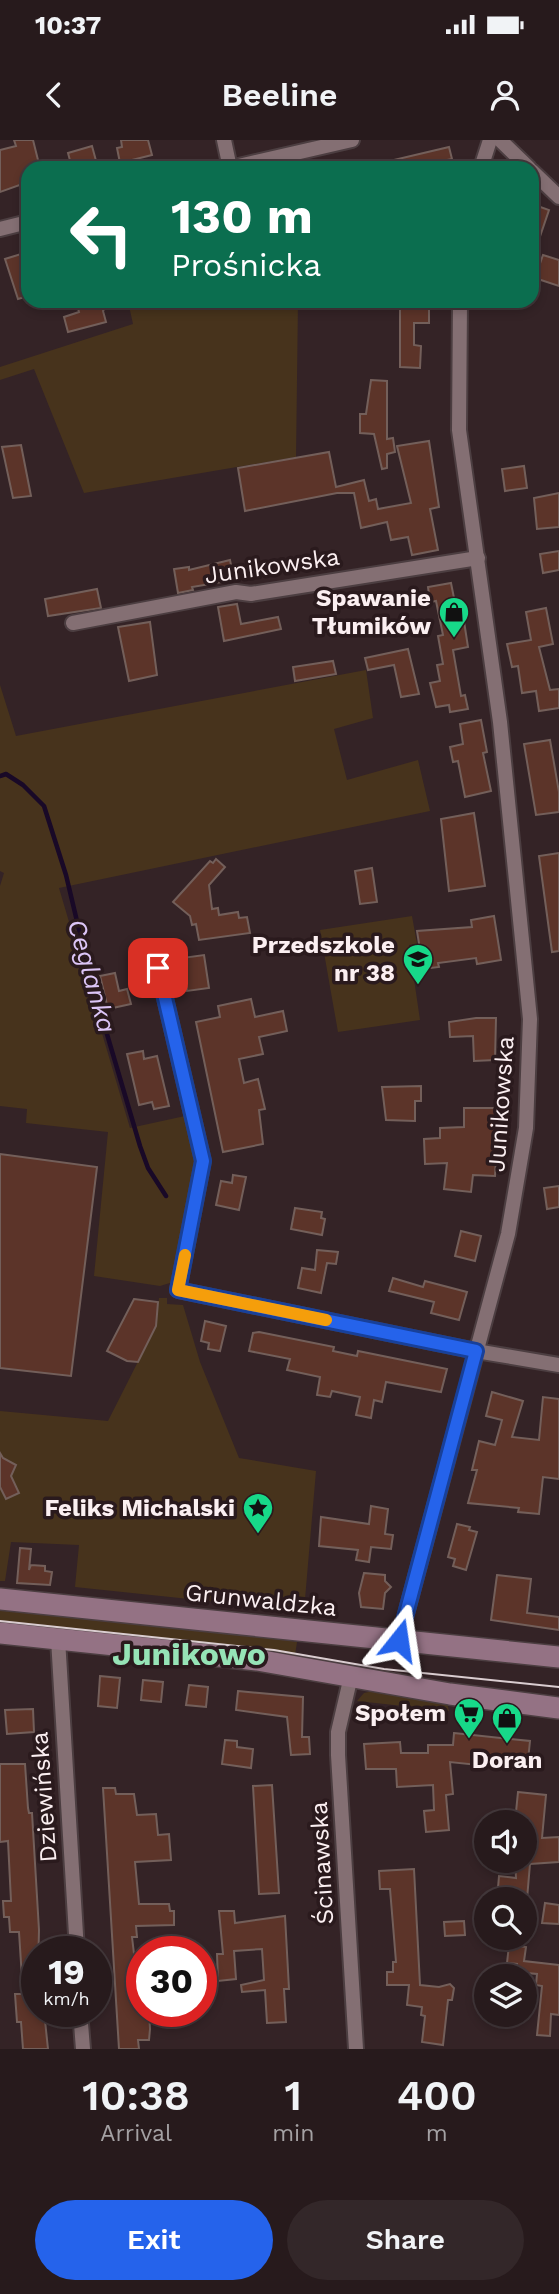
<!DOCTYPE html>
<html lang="en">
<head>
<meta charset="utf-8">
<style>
  body { margin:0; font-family:"Work Sans",sans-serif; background:#332729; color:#f1f3f6; height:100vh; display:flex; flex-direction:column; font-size:26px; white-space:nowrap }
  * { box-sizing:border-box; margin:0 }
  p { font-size:23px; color:#a4a1a3 }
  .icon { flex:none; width:38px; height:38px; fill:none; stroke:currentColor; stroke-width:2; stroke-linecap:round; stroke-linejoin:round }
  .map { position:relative; height:1909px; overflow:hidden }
  .sheet { display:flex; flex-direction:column; background:#271a1c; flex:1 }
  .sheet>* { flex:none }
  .hud { position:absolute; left:21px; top:21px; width:518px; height:147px; border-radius:21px; box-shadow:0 4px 10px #0003,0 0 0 2px #43383b; background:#0b6e4f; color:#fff; overflow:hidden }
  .tools { position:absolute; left:474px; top:1670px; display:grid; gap:14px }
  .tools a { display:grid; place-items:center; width:63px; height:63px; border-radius:50%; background:#271a1c; box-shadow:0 4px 10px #0003,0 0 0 2px #43383b; font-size:35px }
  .speed { position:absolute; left:21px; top:1796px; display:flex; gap:14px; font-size:35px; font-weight:700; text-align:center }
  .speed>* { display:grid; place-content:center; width:91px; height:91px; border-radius:50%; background:#271a1c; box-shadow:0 4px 10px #0003,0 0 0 2px #43383b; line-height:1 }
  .speed small { font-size:18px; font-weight:400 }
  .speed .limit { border:10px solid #d22; background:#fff; color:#111 }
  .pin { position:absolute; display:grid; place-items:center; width:60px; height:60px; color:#fff; margin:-30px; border-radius:14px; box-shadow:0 4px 10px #0006 }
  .me { position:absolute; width:77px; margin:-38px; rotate:15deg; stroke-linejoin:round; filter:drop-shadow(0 0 5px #0008) }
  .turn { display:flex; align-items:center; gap:24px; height:147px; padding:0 35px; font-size:32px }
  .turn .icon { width:91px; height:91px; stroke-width:2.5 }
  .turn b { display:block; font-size:49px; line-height:60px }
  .eta { display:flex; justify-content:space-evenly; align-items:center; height:119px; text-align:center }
  .eta b { font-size:42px; font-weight:600; line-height:49px }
  .button { display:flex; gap:14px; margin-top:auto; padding:14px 35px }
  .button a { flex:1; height:80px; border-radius:42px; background:#2563eb; color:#fff; font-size:28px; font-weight:600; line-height:80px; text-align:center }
  .button a+a { background:#332729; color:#f1f3f6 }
  .status { display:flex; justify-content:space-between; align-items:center; height:49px; padding:0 35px; background:#271a1c; direction:ltr }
  .status svg { height:19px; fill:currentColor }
  header { display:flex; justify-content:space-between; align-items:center; height:91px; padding:0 35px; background:#271a1c; font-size:32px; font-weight:600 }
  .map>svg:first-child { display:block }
  .green { fill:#47331c }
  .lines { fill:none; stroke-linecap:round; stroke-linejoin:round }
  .stream { stroke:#190927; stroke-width:4.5 }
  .building { fill:#5c3429; stroke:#735f5a; stroke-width:2 }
  .street-casing { stroke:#4c3e41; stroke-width:18 }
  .secondary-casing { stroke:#4c3e41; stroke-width:24 }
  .street { stroke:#846f73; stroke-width:14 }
  .secondary { stroke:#947284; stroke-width:21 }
  .tram { stroke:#dacdd0; stroke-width:2 }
  .route-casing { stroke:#184099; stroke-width:18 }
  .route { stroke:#2563eb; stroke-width:12 }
  .slow { stroke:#f59e0b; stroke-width:12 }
  .labels { text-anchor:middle; stroke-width:7; stroke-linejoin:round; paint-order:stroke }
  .street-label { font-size:24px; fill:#fbeff1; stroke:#2a1a1d }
  .poi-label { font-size:24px; font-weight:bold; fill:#fbeff1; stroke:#2a1a1d; text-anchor:end }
  .water-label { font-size:26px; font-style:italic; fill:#dcc5f7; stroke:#2a1a1d }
  .district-label { font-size:32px; font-weight:bold; fill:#96e3b6; stroke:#2a1a1d }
</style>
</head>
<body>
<div class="status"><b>10:37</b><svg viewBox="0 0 49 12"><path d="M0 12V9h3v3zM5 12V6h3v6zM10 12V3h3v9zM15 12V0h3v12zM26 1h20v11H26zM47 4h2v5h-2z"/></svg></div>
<header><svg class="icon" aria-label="back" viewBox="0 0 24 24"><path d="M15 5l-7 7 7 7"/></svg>Beeline<svg class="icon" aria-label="person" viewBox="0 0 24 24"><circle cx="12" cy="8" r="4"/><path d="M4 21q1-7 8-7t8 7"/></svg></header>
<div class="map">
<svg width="559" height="1909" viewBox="0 0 559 1909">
  <rect width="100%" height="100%" fill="#342326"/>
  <g class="green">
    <path d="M128 161H298L296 317 84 353 34 229 0 240V227L133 184Z"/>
    <path d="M366 530 373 578 334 589 347 640 418 620 430 671 59 748 130 988 185 976 197 1024 173 1142 160 1146 94 1136 108 992 26 983 27 969 0 966V746L4 733 0 731V545L16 596Z"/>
    <path d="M412 776 417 804 409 805 420 880 338 892 320 790Z"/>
    <path d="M159 1158H167V1164L183 1165 200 1222 239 1318 316 1331 304 1471 75 1447 79 1405 11 1402 5 1441H0V1271L108 1281 156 1186Z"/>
    <path d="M0 1469 272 1498 297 1502 295 1515 0 1483Z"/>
    <path d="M373 1551 447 1563 449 1571 357 1561 364 1553Z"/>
  </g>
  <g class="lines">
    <path class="stream" d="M0 636 6 634 23 645 44 666 66 735 91 840 140 1006 148 1028 166 1056"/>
  </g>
  <g class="building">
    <path d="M14 0H33L40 28H28V42L0 52V10L16 6Z"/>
    <path d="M121 0H148L152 15 120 23 117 8 122 7Z"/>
    <path d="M92 6 98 28H72L68 13Z"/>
    <path d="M449 7 452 19 447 20 449 28H381V23Z"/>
    <path d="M532 64 549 70 534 114 532 113Z"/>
    <path d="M21 114 28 139V156L18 159 5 119Z"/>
    <path d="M543 115 559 120V146L535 138Z"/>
    <path d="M76 161H109L103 171 106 182 68 192 64 177 79 172Z"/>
    <path d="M400 165H429V183H414V205L421 206 420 228 400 227Z"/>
    <path d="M371 240 387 241V299L393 298 395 312 387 314V328L382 329 374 294 360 293V274H366Z"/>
    <path d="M429 301 439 367 430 369 438 410 412 415 408 397 391 400 387 382 361 388 354 353H337L245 371 238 328 329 312 336 347 364 340 369 361 376 359 378 369 411 363 397 306Z"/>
    <path d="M21 305 31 356 13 358 2 307Z"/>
    <path d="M524 326 527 348 505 351 502 329Z"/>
    <path d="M559 353V387L537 389 534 358Z"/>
    <path d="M559 411V430L543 433 540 414Z"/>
    <path d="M230 420 234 440 192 447 193 450 178 453 174 429 189 427V430Z"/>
    <path d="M451 443 455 463 461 462 468 507 453 510 461 556 465 555 468 569 450 572 449 565 436 567 430 543 440 541 437 525 443 524 438 496 443 495 436 461 430 462 428 447Z"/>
    <path d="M97 449 101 468 48 476 45 459Z"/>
    <path d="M237 464 241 484 278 477 281 489 224 501 218 467Z"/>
    <path d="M546 468 553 504 539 507 550 550 559 549V568L539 571 536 551 522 553 518 526 512 527 507 504 531 500 526 472Z"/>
    <path d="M150 482 157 535 129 541 118 487Z"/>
    <path d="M408 509 419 554 401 557 394 525 368 530 365 518Z"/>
    <path d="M333 521 336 534 295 541 293 527Z"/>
    <path d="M481 580 487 612 483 613 491 651 465 657 458 621 453 622 450 607 463 604 460 584Z"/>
    <path d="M550 600 559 652V672L536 675 524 604Z"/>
    <path d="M474 673 485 746 449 751 441 679Z"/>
    <path d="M559 713V811L552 812 539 716Z"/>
    <path d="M216 719 225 727 209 745 212 769 218 768 219 775 238 772 239 778 247 777 250 793 199 800 196 784 192 785 190 776 173 762 210 721 213 723Z"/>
    <path d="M372 728 377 762 360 764 355 731Z"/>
    <path d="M494 776 501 820 477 824 476 818 438 823 439 827 423 829 417 791 472 787 471 780Z"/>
    <path d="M204 815 209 848 187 851 182 818Z"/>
    <path d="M115 833 119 851 127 849 131 864 108 869 100 836Z"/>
    <path d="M251 859 255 877 283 871 287 891 259 897 263 914 239 919 244 943 258 939 265 969 259 970 263 1004 223 1012 196 882 220 877 218 866Z"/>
    <path d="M476 878H496L495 920 474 921 473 896 450 897 449 882Z"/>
    <path d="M143 911 144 919 157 916 169 966 154 969 152 962 139 965 127 914Z"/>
    <path d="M421 946V961H415V981L386 980 382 947Z"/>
    <path d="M464 968H499L495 1036 473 1035 471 1052 444 1049 447 1023 425 1024 424 999 440 998V988L464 987Z"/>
    <path d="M0 1014 97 1027 71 1236 0 1228Z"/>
    <path d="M233 1035 246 1037 239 1070 216 1065 221 1041 232 1043Z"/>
    <path d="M559 1046V1067L547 1069 544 1048Z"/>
    <path d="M295 1068 322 1072 321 1078 325 1079 322 1095 291 1089Z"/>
    <path d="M461 1091 481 1096 475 1121 455 1116Z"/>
    <path d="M317 1110 338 1112 336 1124 327 1123 321 1153 298 1148 302 1128 315 1130Z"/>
    <path d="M393 1138 423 1147 425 1141 467 1152 459 1180 431 1173 434 1162 389 1151Z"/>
    <path d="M134 1159 158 1162 156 1186 138 1222 127 1221 107 1211Z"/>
    <path d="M205 1181 226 1186 220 1211 208 1209 209 1203 201 1201Z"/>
    <path d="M259 1192 334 1207 333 1211 357 1216 358 1211 447 1229 441 1252 386 1242 382 1262 374 1260 371 1278 356 1275 360 1257 332 1251 330 1257 317 1255 320 1237 287 1230 290 1219 249 1211 253 1193Z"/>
    <path d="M492 1252 523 1261 512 1297 539 1300 543 1257 559 1259V1339L543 1337 539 1374 518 1372 519 1368 468 1363 477 1330H472L479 1301 495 1305 502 1280 486 1276Z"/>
    <path d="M0 1313 3 1318 16 1325 11 1336 19 1353 6 1359 0 1347Z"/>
    <path d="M371 1366 388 1369 385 1394 393 1395 391 1409 371 1407 369 1422 356 1420 358 1410 319 1406 321 1377 369 1384Z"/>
    <path d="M457 1384 470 1387 469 1390 477 1392 466 1430 453 1426 455 1419 448 1417Z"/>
    <path d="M20 1408 31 1409 29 1430 31 1425 45 1426V1431L52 1432 50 1445 17 1443Z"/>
    <path d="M364 1433 385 1435V1441L391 1447 385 1453 383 1469 361 1467 359 1453Z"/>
    <path d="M497 1435 531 1439 527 1473 559 1477V1490L491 1480Z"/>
    <path d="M100 1536 120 1538 117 1568 98 1566Z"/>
    <path d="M143 1540 163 1542 161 1562 141 1560Z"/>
    <path d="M189 1545 208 1547 206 1567 186 1565Z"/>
    <path d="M238 1551 303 1557 302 1597H309L310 1614 291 1615 287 1577 236 1570Z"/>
    <path d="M33 1569 34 1592 7 1594 5 1570Z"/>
    <path d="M454 1593 530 1601 527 1630 450 1622 453 1654 446 1655 449 1690 426 1692 424 1671 434 1670 433 1645 397 1647 396 1629H366L364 1604 400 1602 401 1613H428V1605H453Z"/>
    <path d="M225 1600 237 1601V1607L253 1609 251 1628 222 1624Z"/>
    <path d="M0 1624H25L28 1668 29 1673H32L39 1790 37 1871H44L48 1909H23L21 1882H17L15 1854H23L19 1792H10L9 1777H4L3 1761H11L8 1701 0 1702Z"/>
    <path d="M272 1645 279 1753 259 1754 253 1646Z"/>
    <path d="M103 1648H115L116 1654H134L137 1675 156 1674 158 1695 169 1694 171 1720 135 1722 139 1764H169L170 1771H174V1785L136 1786 137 1797H132L140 1864 142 1871H149L150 1889 149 1900H138L139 1909H119Z"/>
    <path d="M518 1652 546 1655 542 1698 559 1697V1722L530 1724 527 1759H504L505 1749 498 1748 499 1736 516 1738 515 1720H525V1682H515Z"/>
    <path d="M414 1729 420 1845 439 1847 450 1844 454 1848 452 1860H448L443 1905 422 1902 425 1876 421 1875 422 1867 407 1865 409 1845H387V1832H393V1822H396L393 1785 390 1749H380L379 1731Z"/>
    <path d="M545 1763 559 1765V1784L542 1783Z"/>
    <path d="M219 1771H234L235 1783 285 1776 289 1849H284L286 1882 267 1883 265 1850 242 1852 241 1845 264 1840 262 1809 234 1811 236 1839 218 1841 217 1814H223Z"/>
    <path d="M464 1781 465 1795 445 1796 444 1782Z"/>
    <path d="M509 1805 526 1807 524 1821 559 1825V1875L551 1874 550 1896 537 1895 542 1846 536 1845 537 1834 516 1832 517 1824 507 1823Z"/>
  </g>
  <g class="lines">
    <g class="street-casing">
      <g id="street">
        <path d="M224 0 230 28"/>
        <path d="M500 0 529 28"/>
        <path d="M230 28 352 0"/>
        <path d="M481 28 490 0"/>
        <path d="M532 31 559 57"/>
        <path d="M0 89 28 82"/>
        <path d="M73 483 236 452 251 454 478 418"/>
        <path d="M158 828 203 1021 178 1150 476 1211 559 1225"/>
        <path d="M58 1499 77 1811"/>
        <path d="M399 1500 508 1094 526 988 530 879 500 582 459 290 460 161"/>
        <path d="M351 1536 338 1592V1615L356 1909"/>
        <path d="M80 1871 83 1909"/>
      </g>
    </g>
    <g class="secondary-casing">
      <g id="secondary">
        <path d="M0 1459 559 1517"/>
        <path d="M0 1493 257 1520 450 1554 559 1568"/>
      </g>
    </g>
    <use href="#street" class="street"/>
    <use href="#secondary" class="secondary"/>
    <path class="tram" d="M0 1481 274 1510 384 1529 559 1547"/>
  </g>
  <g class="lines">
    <g class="route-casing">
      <path id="route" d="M158 828 203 1021 178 1150 476 1211 399 1500"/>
    </g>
    <use href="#route" class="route"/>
    <path class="slow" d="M185 1115 178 1150 326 1180"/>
  </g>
  <defs>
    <g id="shop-pin" transform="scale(1.575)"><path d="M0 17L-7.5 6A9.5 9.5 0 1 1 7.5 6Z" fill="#17d989" stroke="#2a1a1d"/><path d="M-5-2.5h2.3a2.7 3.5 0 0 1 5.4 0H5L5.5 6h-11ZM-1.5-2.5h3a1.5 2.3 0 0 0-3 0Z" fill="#111"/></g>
    <g id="school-pin" transform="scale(1.575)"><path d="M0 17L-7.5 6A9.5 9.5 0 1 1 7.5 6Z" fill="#17d989" stroke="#2a1a1d"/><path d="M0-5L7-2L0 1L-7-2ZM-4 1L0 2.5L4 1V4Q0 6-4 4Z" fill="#111"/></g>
    <g id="sight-pin" transform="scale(1.575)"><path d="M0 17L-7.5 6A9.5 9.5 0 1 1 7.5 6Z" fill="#17d989" stroke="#2a1a1d"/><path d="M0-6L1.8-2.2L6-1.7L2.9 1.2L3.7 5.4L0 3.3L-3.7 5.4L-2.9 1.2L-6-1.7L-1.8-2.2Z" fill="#111"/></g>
    <g id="supermarket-pin" transform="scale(1.575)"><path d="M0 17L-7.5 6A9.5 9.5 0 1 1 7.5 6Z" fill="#17d989" stroke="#2a1a1d"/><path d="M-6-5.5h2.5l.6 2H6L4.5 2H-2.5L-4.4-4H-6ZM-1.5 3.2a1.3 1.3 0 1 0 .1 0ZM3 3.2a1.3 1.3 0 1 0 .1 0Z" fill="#111"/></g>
  </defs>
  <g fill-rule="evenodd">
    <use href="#shop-pin" x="454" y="472"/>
    <use href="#school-pin" x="418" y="819"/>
    <use href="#sight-pin" x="258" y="1368"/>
    <use href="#supermarket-pin" x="469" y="1573"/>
    <use href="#shop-pin" x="507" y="1578"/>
  </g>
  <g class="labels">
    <g class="street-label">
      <text transform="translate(272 426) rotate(-8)" y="8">Junikowska</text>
      <text transform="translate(501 964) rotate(-86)" y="8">Junikowska</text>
      <text transform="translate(261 1460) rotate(6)" y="8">Grunwaldzka</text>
      <text transform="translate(44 1657) rotate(-94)" y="8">Dziewińska</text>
      <text transform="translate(322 1723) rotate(-93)" y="8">Ścinawska</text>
    </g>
    <g class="poi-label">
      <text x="431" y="466">Spawanie<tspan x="431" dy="28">Tłumików</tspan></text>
      <text x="395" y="813">Przedszkole<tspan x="395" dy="28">nr 38</tspan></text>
      <text x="235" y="1376">Feliks Michalski</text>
      <text x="446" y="1581">Społem</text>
      <text x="507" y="1628" text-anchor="middle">Doran</text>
    </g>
    <g class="water-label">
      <text transform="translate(92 836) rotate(74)" y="9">Ceglanka</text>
    </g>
    <g class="district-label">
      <text x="189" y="1525">Junikowo</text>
    </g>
  </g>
</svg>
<div class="tools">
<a><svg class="icon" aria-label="sound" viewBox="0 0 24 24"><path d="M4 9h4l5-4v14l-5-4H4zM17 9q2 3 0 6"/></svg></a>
<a><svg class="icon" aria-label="search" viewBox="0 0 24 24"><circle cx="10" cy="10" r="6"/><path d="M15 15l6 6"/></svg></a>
<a><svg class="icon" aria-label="layers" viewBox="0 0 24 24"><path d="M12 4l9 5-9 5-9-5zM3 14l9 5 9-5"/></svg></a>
</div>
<div class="speed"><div>19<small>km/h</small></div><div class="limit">30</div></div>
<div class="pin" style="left:158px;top:828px;background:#d93025"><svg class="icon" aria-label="arrive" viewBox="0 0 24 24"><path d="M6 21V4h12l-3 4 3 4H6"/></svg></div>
<svg class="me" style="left:399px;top:1500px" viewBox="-20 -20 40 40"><path d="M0-17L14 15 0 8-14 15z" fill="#2563eb" stroke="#fff" stroke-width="4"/></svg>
<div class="hud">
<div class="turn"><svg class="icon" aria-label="left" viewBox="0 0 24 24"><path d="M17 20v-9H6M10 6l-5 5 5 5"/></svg><div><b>130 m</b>Prośnicka</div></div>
</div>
</div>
<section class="sheet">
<div class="eta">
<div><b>10:38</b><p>Arrival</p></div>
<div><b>1</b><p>min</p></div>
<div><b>400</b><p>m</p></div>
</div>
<div class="button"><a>Exit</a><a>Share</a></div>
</section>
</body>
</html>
